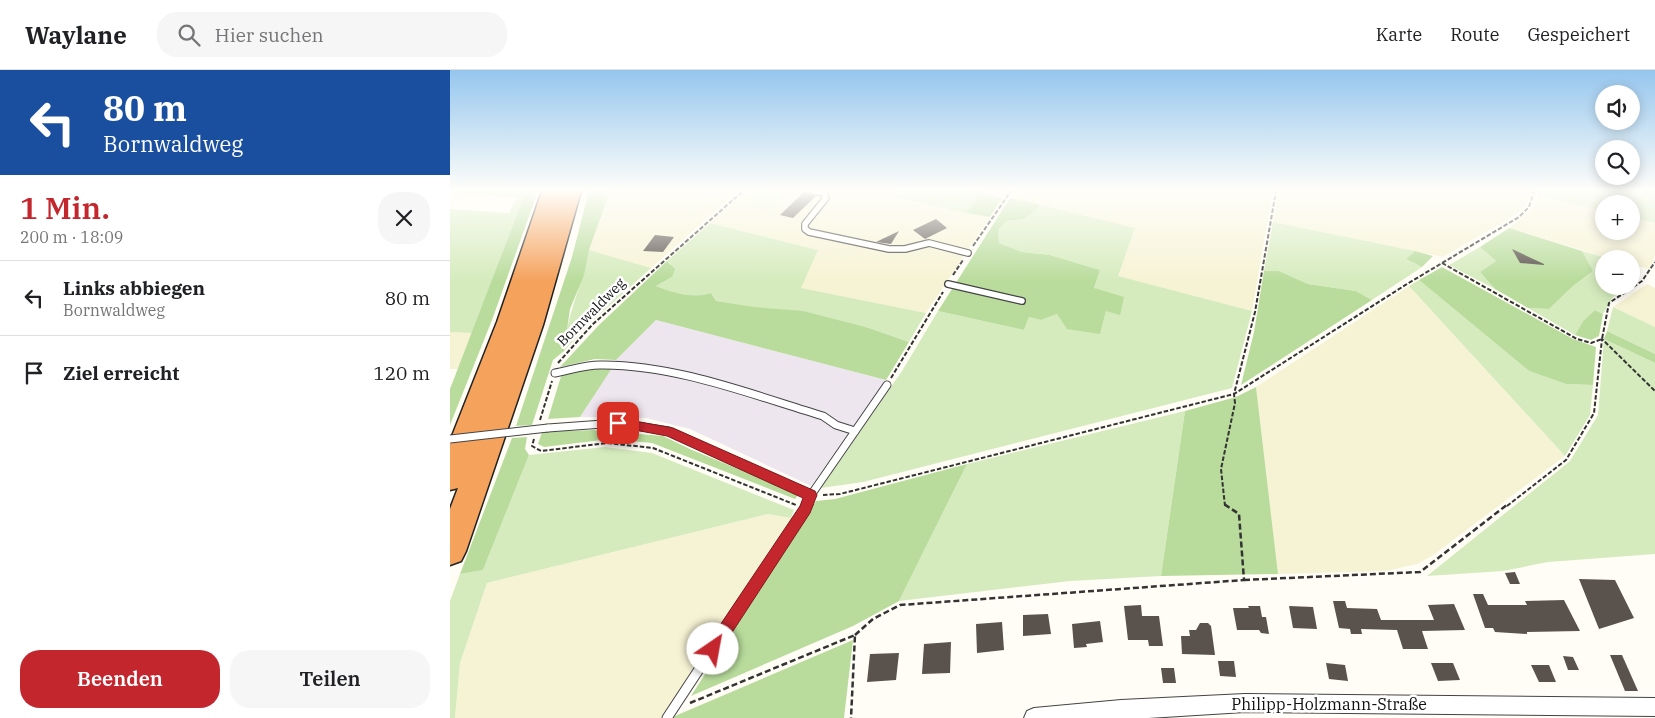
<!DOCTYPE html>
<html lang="de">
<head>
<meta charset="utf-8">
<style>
  body { margin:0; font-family:"IBM Plex Serif",serif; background:#f6f6f6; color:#202124; height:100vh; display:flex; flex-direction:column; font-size:19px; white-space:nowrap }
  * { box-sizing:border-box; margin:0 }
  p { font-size:16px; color:#757577 }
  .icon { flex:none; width:28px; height:28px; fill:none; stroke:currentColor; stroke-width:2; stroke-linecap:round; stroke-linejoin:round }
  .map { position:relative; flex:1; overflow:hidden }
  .details { display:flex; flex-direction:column; background:#fff; width:450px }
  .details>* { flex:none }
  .banner { background:#1a4fa0; color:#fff; overflow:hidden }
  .controls { position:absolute; left:1145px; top:15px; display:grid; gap:10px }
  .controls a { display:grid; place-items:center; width:45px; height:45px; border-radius:50%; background:#fff; box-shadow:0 2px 12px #0003; font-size:25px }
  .pin { position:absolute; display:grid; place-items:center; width:42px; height:42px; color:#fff; margin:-21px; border-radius:10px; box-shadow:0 2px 8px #0006 }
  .me { position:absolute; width:55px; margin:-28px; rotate:33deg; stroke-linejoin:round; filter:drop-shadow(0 0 4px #0008) }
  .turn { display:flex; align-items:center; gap:18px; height:105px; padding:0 20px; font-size:22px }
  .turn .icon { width:65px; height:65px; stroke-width:2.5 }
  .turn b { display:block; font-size:35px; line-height:42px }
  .round { display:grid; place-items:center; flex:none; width:52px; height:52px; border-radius:20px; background:#f6f6f6 }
  .overview { display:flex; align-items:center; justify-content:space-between; height:85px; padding:0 20px }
  h1 { font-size:30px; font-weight:600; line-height:38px; color:#c4262e }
  .button { display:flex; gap:10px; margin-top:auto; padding:10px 20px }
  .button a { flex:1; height:58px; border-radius:20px; background:#c4262e; color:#fff; font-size:20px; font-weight:600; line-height:58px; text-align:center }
  .button a+a { background:#f6f6f6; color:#202124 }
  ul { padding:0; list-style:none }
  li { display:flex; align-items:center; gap:15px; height:75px; padding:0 20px; border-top:1px solid #e0e0e0 }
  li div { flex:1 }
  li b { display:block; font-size:19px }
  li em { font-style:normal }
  header { display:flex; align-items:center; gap:30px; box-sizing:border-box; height:70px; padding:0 25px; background:#fff; border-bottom:1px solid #e0e0e0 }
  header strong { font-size:24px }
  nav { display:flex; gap:28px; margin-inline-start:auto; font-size:18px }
  .search { width:350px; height:45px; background:#f6f6f6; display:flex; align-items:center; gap:12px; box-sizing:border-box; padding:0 18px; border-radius:20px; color:#757577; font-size:19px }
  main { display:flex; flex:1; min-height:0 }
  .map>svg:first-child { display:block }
  .industrial { fill:#eee6ef }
  .farmland { fill:#f6f3d4 }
  .green { fill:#d5ebbd }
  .forest { fill:#b9dc9c }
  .pitch { fill:#e6f2cf }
  .building { fill:#5a524d }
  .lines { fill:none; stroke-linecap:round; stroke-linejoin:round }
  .lane-far2-casing { stroke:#444; stroke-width:8 }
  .lane-far1-casing { stroke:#444; stroke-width:9 }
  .lane-casing { stroke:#444; stroke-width:11 }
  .street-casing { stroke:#444; stroke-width:2 }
  .highway-casing { stroke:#222; stroke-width:3 }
  .path-far1 { stroke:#333; stroke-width:2; stroke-dasharray:4.5 2; stroke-linecap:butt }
  .path { stroke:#333; stroke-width:2.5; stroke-dasharray:6 3; stroke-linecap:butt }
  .lane-far2 { stroke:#fff; stroke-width:5.5 }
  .lane-far1 { stroke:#fff; stroke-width:7 }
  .lane { stroke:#fff; stroke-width:9 }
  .street { fill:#fff; fill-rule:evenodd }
  .highway { fill:#f5a25d; fill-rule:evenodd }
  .lane-bridge-casing { stroke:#444; stroke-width:9; stroke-linecap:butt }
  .lane-bridge { stroke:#fff; stroke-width:7 }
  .route { fill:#c4262e; stroke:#7f191e }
  .labels { text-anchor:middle; stroke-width:5; stroke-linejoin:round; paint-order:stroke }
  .street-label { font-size:14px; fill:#111; stroke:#fff }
  .near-street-label { font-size:16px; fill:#111; stroke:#fff }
</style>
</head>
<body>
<header>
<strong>Waylane</strong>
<div class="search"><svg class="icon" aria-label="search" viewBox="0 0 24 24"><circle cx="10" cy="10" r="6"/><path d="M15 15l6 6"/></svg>Hier suchen</div>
<nav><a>Karte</a><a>Route</a><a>Gespeichert</a></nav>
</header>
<main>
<section class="details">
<div class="banner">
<div class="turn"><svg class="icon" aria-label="left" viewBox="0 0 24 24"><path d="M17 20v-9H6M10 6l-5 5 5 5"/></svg><div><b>80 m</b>Bornwaldweg</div></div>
</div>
<div class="overview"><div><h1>1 Min.</h1><p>200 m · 18:09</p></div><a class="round"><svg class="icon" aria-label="close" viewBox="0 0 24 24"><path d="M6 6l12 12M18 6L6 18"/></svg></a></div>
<ul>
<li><svg class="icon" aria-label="left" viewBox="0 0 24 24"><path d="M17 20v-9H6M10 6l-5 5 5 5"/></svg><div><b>Links abbiegen</b><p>Bornwaldweg</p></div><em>80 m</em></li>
<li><svg class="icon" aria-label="arrive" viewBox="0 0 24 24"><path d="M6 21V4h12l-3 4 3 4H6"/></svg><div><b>Ziel erreicht</b></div><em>120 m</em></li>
</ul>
<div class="button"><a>Beenden</a><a>Teilen</a></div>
</section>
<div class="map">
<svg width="1205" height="648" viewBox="0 0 1205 648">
  <rect width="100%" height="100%" fill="#fffdf5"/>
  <path class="industrial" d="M206 250 436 310 361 416 240 359 196 348 130 347 166 290Z"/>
  <g class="farmland">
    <path d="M160 121H288L201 198 139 180Z"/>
    <path d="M296 121H449L446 129 540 147 476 243 350 218 368 180 260 153Z"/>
    <path d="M565 121H823L802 241 667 206 685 158 560 128Z"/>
    <path d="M829 121H1081V125L1077 134 1065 145 993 187 823 152Z"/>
    <path d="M1088 126 1154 141V161H1181V148L1205 153V185L1200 199 1181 194V189H1161L1059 158 1083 138Z"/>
    <path d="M1197 214 1205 218V257L1163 237Z"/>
    <path d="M959 216 1115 386 982 486 967 494 936 501 828 504 806 317Z"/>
    <path d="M0 262 22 263 9 299H0Z"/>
    <path d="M318 444 341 448 211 648H5L10 593 37 513Z"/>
  </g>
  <g class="green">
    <path d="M0 121H76L22 263 0 262V139L59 143 66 128 0 123Z"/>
    <path d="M449 121H514L529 126 517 143 446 128Z"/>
    <path d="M1088 121H1205V153L1181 148V134H1154V141L1088 126Z"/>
    <path d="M591 135 685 158 668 206 802 241 782 318 413 412 371 418 452 301 488 241 574 260 579 247 591 250 607 244 650 263 656 241 644 218 650 200 600 185 572 182 549 173 548 160 556 151 575 149Z"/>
    <path d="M823 152 965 181 956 189 972 197 922 230 906 221 858 214 829 201H814Z"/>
    <path d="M260 153 368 180 351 218 476 243 459 272 419 258 266 231 261 223C242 230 223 223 206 216L222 207 221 194 217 191Z"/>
    <path d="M1030 177 1046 191 1030 202 1045 219 999 195Z"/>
    <path d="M139 180 201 198 138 255 114 281C117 243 132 216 139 180Z"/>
    <path d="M1132 181 1161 189H1154V216H1180L1163 227 1153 244 1145 240 1133 251 1125 265 1078 238 1099 239 1123 216 1143 201Z"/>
    <path d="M969 210 1079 301 1116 314 1143 315 1140 345 1115 386 959 216Z"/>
    <path d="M1163 237 1205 257V284L1157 261Z"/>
    <path d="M1154 269 1205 293V484L1098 492 1053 501 977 506 1120 391 1148 345Z"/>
    <path d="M735 341 711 506 620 511 449 531 517 394Z"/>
    <path d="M155 377 202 383 344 440 341 448 318 444 37 513 10 593 5 648H0V531L10 504 33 500 79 385Z"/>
  </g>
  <g class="forest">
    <path d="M76 121H88L42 250 0 355V319Z"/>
    <path d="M139 121H160L139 180 134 205 120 239 114 281 103 290 82 355 66 356 122 187Z"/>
    <path d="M514 121H535L534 123 552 128 540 147 517 143 528 126Z"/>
    <path d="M560 128 591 135 575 149 556 151 548 160 549 173 572 182 600 185 650 200 644 218 674 227 670 245 656 241 650 264 617 259 607 244 591 250 579 247 574 260 488 241Z"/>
    <path d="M1059 158 1132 181 1143 201 1123 216 1099 239 1078 238 1045 219 1030 202 1046 191 1030 177Z"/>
    <path d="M965 181 983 186 972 197 956 189Z"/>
    <path d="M217 191 225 199 222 207 206 216C223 223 243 229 261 223L266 231 304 237 353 241 419 258 459 272 436 310 206 250 166 290 145 289 110 297 149 255Z"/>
    <path d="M992 197 1123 269 1146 277 1143 315 1116 314 1079 301 969 210Z"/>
    <path d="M814 201H829L858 214 906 221 922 230 791 315 804 262Z"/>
    <path d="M1145 240 1153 244 1149 266 1141 270 1125 265 1133 251Z"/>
    <path d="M1157 261 1205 284V293L1154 269Z"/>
    <path d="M151 296 162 298 130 347 98 349 112 303Z"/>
    <path d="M806 317 828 504 711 506 735 341 786 327Z"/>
    <path d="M143 360 213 366 242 380 349 424 345 429 202 373 160 369 94 377 88 374 92 362Z"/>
    <path d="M77 367 75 379 79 385 33 500 10 504 62 368Z"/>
    <path d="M517 394 449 531 403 556 241 626 366 431 385 429Z"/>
    <path d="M403 570 394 648H223L225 646Z"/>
  </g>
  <path class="pitch" d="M313 121 333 122 335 127C328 139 317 140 304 138L299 134 300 128Z"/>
  <g class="building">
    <path d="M355 121 366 126 343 148 330 145Z"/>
    <path d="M486 149 497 158 475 169 463 160Z"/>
    <path d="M449 161 441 174 426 172Z"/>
    <path d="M205 165 224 167 213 182 193 181Z"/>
    <path d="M1062 179 1094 194V195L1070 193Z"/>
    <path d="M1065 502 1070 514H1060L1055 503Z"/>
    <path d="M1129 509 1165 510 1184 548 1149 559Z"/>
    <path d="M1023 524H1033L1038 535H1077L1075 531 1114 530 1130 561 1077 562V564L1045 562 1043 558H1035Z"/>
    <path d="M883 531H895L897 538 927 539 931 550H984L978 535 1004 534 1015 560 972 561 978 579H953L947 560 911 559 912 564H901L900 559 889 558Z"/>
    <path d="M691 535 692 546H709L713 576H699L698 570H678L674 536Z"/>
    <path d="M798 536H810L812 547H816L819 564 811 563 809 560H787L783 538H799Z"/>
    <path d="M839 536 863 537 867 559 843 558Z"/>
    <path d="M598 544 601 564 573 566V545Z"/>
    <path d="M650 551 653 572 636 574 637 577 624 578 622 554Z"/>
    <path d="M552 552 554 580 527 583 526 554Z"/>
    <path d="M750 553H758L761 556 765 585 732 584 731 566H740L739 560H746Z"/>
    <path d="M501 572 500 603 472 604 474 574Z"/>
    <path d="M449 583 446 610 417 612 420 584Z"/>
    <path d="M1160 585H1172L1188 621H1175Z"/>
    <path d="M1113 586 1123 587 1129 600H1118Z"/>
    <path d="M768 591H784L786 607 770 606Z"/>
    <path d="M876 593 895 595 898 611 879 609Z"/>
    <path d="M981 593H1003L1010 610 988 611Z"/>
    <path d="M1081 595H1099L1106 612H1089Z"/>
    <path d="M711 598H724L726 613H713Z"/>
  </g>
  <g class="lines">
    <g class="lane-far2-casing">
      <g id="lane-far2">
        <path d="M363 121 374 123 376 128 355 154V159L359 162 439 179H455L479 173 518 183"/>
        <path d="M498 214 572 231"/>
      </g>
    </g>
    <g class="lane-far1-casing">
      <g id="lane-far1">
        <path d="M105 303C120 300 135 295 150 295 224 294 303 325 373 346L386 355 405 361"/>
        <path d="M98 358 167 353 219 361 361 425"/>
        <path d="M357 436 361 425 437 315"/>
      </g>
    </g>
    <g class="lane-casing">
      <path id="lane" d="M217 648 358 434"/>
    </g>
    <g class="street-casing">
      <path id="street" d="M795 624 1205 628V646L795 642 698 648H574L577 641 584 638 671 630Z"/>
    </g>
    <g class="highway-casing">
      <path id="highway" d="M92 121H131L93 255 16 481 11 491 0 495V439L8 418 0 420V371L47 252Z"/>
    </g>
    <g class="path-far1">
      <path d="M523 176 561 121"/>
      <path d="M992 193 1127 269 1141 273 1152 269 1159 233 1192 211 1205 192"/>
      <path d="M503 205 513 190"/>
      <path d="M108 293 142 255 293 121"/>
      <path d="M441 308 493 222"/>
      <path d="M90 350 102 311"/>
      <path d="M84 369 82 376 91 381 157 373 203 378 346 435"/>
      <path d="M373 425 390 424 784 324 957 214 1069 147 1079 137 1084 121"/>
      <path d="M775 436 771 399 785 333 784 324 805 242 826 121"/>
      <path d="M1057 436 1116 390 1144 343 1152 269 1205 321"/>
    </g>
    <g class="path">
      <path d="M794 510 970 502 1058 434"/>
      <path d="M405 565 423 549 450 535 794 510 789 444 774 434"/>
      <path d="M240 633 405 565 401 648"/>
    </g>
    <use href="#lane-far2" class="lane-far2"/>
    <use href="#lane-far1" class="lane-far1"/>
    <use href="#lane" class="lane"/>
    <use href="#street" class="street"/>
    <use href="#highway" class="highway"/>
    <g class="lane-bridge-casing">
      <path id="lane-bridge" d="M0 369 98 358"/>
    </g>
    <use href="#lane-bridge" class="lane-bridge"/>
  </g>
  <linearGradient id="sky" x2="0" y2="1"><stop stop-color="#95c6ee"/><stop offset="0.57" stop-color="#fffefa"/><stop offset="1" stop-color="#fffefa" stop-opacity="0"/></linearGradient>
  <rect width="1205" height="211" fill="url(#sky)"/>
  <path class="route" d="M168 348 223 358 365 421 367 425 360 443 268 584 263 586 258 584 255 579 258 573 350 436 353 428 217 366 163 356 162 353Z"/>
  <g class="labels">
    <g class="street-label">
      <text transform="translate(141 242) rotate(-45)" y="5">Bornwaldweg</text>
    </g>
    <g class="near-street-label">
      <text x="879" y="640">Philipp-Holzmann-Straße</text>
    </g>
  </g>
</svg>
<div class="controls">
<a><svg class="icon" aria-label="sound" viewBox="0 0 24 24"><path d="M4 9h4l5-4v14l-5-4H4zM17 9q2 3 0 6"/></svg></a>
<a><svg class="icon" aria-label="search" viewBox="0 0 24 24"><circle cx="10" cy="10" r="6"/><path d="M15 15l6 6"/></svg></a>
<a>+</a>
<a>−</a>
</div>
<div class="pin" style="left:168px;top:353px;background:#d93025"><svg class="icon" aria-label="arrive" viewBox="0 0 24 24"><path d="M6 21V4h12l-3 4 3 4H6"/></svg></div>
<svg class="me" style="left:263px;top:579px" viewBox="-20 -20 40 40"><circle r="19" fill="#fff"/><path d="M0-13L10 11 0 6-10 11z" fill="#c4262e"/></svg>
</div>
</main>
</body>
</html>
